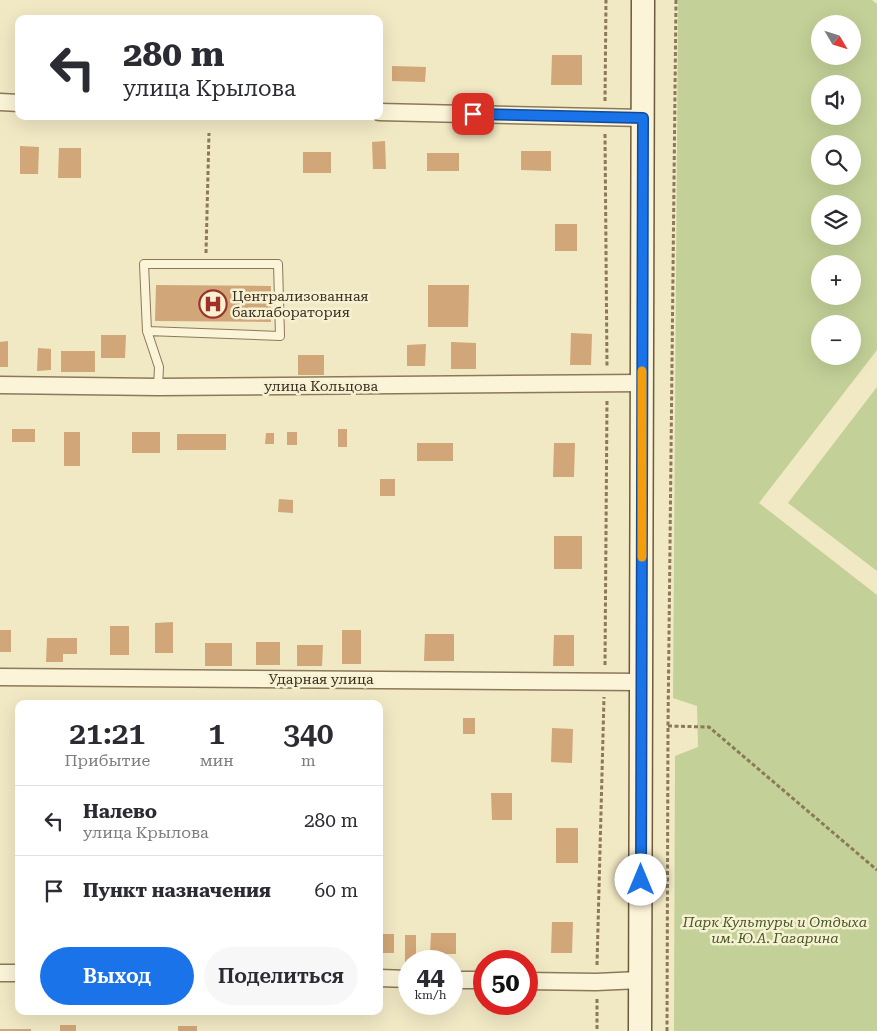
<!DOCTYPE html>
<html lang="ru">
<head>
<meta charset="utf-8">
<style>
  body { margin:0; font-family:"Roboto Serif",serif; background:#f7f7f7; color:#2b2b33; height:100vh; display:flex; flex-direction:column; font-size:19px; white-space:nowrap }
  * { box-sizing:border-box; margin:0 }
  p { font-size:16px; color:#7c7c81 }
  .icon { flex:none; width:28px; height:28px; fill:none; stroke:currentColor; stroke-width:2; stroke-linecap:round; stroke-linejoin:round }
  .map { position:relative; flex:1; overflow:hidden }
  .details { position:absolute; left:15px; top:700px; width:368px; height:315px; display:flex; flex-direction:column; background:#fff; border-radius:10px; box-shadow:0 5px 20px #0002 }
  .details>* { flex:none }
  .hud { position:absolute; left:15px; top:15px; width:368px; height:105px; border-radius:10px; box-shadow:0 5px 20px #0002; background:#fff; color:#2b2b33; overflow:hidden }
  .needle { width:32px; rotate:128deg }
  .buttons { position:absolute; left:811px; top:15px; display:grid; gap:10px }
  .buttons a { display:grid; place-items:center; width:50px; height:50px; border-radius:50%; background:#fff; box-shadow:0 5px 20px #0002; font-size:25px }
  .speed { position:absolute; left:398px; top:950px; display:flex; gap:10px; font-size:25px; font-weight:700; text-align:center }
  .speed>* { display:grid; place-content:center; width:65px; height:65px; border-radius:50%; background:#fff; box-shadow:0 5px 20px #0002; line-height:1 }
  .speed small { font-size:12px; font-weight:400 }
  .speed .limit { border:8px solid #d22; background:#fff; color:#111 }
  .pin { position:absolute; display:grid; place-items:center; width:42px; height:42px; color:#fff; margin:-21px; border-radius:10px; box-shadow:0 2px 8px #0006 }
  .me { position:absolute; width:55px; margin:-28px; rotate:0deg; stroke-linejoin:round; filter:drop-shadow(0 0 4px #0008) }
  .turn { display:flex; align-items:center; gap:18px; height:105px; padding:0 25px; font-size:22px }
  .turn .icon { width:65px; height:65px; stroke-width:2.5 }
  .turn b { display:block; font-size:35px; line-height:42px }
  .eta { display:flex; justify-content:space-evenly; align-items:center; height:85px; text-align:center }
  .eta b { font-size:30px; font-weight:600; line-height:35px }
  .button { display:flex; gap:10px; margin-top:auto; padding:10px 25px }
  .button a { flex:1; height:58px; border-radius:30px; background:#1a73e8; color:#fff; font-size:20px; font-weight:600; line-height:58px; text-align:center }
  .button a+a { background:#f7f7f7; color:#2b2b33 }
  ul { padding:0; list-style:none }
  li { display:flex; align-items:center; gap:15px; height:70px; padding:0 25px; border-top:1px solid #e1e1e2 }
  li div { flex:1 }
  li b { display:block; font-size:19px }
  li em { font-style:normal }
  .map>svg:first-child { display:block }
  .green { fill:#c3d097; fill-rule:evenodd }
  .building { fill:#d1a678 }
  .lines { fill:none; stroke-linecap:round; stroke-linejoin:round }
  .service-casing { stroke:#8c7959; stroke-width:10 }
  .minor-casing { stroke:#8c7959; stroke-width:19 }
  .secondary-casing { stroke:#6e5a3c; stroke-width:25 }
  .path { stroke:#8c7959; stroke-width:3; stroke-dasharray:4 2.5; stroke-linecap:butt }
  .service { stroke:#fbf4d8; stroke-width:8 }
  .minor { stroke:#fbf4d8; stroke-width:16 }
  .secondary { stroke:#fbf4d8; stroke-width:22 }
  .route-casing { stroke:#114b97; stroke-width:12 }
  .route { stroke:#1a73e8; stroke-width:9 }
  .slow { stroke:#f59e0b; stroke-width:9 }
  .labels { text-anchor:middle; stroke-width:5; stroke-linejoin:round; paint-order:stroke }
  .poi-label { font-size:14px; fill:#3b2f1e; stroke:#f7f1d4; text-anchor:start }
  .street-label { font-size:14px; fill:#3b2f1e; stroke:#f7f1d4 }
  .park-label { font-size:14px; font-style:italic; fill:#465923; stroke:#f7f1d4 }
</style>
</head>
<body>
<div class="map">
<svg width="877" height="1031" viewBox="0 0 877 1031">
  <rect width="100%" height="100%" fill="#f1e8c4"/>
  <g class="green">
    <path d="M678 0H872L877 4V350L759 503 877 595V1031H674L675 756 698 747 697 706 673 698ZM820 24H852V56H820ZM820 84H852V116H820ZM820 144H852V176H820ZM820 204H852V236H820ZM820 264H852V296H820ZM820 324H852V356H820Z"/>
    <path d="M877 387V571L788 503Z"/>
  </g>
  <g class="building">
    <path d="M552 55H582V85H551Z"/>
    <path d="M392 66 426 67 425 82 392 81Z"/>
    <path d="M385 141 386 169H373L372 142Z"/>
    <path d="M20 146 39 147 38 174H20Z"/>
    <path d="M59 148H81V178H58Z"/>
    <path d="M521 151H551V171L521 170Z"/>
    <rect x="303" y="152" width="28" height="21"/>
    <rect x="427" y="153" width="32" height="18"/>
    <rect x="555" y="224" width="22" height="27"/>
    <path d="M156 285 271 286V322L155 321Z"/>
    <path d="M428 285H469L468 327H428Z"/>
    <path d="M571 333 592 334 591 365H570Z"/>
    <path d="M101 335H126L125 358H101Z"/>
    <path d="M8 341V367H0V342Z"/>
    <path d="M451 342 476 343V369H451Z"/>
    <path d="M426 344 425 366H407V345Z"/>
    <path d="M38 348 51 349V370L37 371Z"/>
    <rect x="61" y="351" width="34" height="21"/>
    <rect x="298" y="355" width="26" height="20"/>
    <rect x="12" y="429" width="23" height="13"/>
    <rect x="338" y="429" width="9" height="18"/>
    <rect x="64" y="432" width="16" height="34"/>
    <rect x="132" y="432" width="28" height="21"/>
    <rect x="287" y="432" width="10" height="13"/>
    <path d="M266 433H274V444H265Z"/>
    <rect x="177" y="434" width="49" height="16"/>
    <rect x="417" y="443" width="36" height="18"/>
    <path d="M554 443H575L574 477H553Z"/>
    <rect x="380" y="479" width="15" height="17"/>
    <path d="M279 499 293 500V513L278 512Z"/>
    <rect x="554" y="536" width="28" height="33"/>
    <path d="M173 622V653H155V623Z"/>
    <rect x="110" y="626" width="19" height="29"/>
    <rect x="0" y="630" width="11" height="22"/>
    <rect x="342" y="630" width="19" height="34"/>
    <path d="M425 634H454V661H424Z"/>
    <path d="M554 635H574V666H553Z"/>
    <path d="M47 638H77V654H63V662H46Z"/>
    <rect x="256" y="642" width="24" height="23"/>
    <rect x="205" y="643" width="27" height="23"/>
    <path d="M297 645H323L322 666H297Z"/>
    <rect x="463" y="718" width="12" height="16"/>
    <path d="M552 728 573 729 572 763 551 762Z"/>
    <path d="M491 793H512V820H492Z"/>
    <rect x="556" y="828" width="22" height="35"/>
    <path d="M552 922H573L572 953H551Z"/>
    <path d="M431 933H456V954H430Z"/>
    <rect x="379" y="934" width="15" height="19"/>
    <path d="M405 935H416V961H409V972H405Z"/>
    <rect x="60" y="1025" width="16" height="6"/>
    <rect x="178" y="1026" width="19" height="5"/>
    <rect x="0" y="1029" width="31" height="2"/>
  </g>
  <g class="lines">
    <g class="service-casing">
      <path id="service" d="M147 331 280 336 278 264H144L147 331 159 367 158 387"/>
    </g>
    <g class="minor-casing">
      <g id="minor">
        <path d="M0 102 19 103"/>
        <path d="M379 112 643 118"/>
        <path d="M0 385 158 387 642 383"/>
        <path d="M0 677 641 682"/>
        <path d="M0 973H19"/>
        <path d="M379 978 409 979"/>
        <path d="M451 980H484"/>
        <path d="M526 981 596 982 640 980"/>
      </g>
    </g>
    <g class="secondary-casing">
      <path id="secondary" d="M640 1031 643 0"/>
    </g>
    <g class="path">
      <path d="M605 101 606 0"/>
      <path d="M605 134 607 368"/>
      <path d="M206 253 209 133"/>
      <path d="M605 665 607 399"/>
      <path d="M668 726 709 727 877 870"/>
      <path d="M597 965 604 697"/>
      <path d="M597 999V1031"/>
      <path d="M667 1031 668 726 676 0"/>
    </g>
    <use href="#service" class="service"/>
    <use href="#minor" class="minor"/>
    <use href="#secondary" class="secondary"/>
  </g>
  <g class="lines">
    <g class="route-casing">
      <path id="route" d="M473 114 643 118 641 880"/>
    </g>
    <use href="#route" class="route"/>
    <path class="slow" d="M642 557V371"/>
  </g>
  <defs>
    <g id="hospital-ring" transform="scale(1.4375)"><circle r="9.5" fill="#f7f1d4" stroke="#9f3126" stroke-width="1.5"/><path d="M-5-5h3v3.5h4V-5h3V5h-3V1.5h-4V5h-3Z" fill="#9f3126"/></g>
  </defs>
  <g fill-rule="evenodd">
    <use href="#hospital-ring" x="213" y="304"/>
  </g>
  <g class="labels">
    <g class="poi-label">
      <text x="232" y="301">Централизованная<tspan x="232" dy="16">баклаборатория</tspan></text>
    </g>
    <g class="street-label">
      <text x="321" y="391">улица Кольцова</text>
      <text x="321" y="684">Ударная улица</text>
    </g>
    <g class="park-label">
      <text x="775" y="927">Парк Культуры и Отдыха<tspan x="775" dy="16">им. Ю.А. Гагарина</tspan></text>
    </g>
  </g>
</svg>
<div class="buttons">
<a><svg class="needle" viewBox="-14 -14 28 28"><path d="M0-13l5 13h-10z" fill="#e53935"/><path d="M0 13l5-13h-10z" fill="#7c7c81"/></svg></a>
<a><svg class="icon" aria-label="sound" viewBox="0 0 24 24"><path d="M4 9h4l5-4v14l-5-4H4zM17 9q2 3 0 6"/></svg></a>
<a><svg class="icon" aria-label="search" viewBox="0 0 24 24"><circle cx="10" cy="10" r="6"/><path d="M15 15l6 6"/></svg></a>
<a><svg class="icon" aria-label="layers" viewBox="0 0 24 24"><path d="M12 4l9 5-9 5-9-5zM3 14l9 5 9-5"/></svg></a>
<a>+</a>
<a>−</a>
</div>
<div class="speed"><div>44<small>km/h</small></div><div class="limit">50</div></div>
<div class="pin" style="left:473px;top:114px;background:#d93025"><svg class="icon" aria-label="arrive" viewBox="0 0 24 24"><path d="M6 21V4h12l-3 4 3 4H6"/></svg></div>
<svg class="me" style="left:641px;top:880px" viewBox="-20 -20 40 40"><circle r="19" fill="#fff"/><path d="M0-13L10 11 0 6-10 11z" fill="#1a73e8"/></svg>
<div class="hud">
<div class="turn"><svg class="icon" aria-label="left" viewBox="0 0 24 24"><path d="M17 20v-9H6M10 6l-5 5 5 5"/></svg><div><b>280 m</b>улица Крылова</div></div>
</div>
<section class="details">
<div class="eta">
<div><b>21:21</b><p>Прибытие</p></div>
<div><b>1</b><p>мин</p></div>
<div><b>340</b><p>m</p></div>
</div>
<ul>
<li><svg class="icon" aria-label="left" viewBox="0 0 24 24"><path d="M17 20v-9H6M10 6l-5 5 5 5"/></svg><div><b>Налево</b><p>улица Крылова</p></div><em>280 m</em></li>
<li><svg class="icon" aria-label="arrive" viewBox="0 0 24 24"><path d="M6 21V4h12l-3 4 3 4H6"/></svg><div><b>Пункт назначения</b></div><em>60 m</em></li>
</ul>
<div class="button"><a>Выход</a><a>Поделиться</a></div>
</section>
</div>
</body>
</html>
